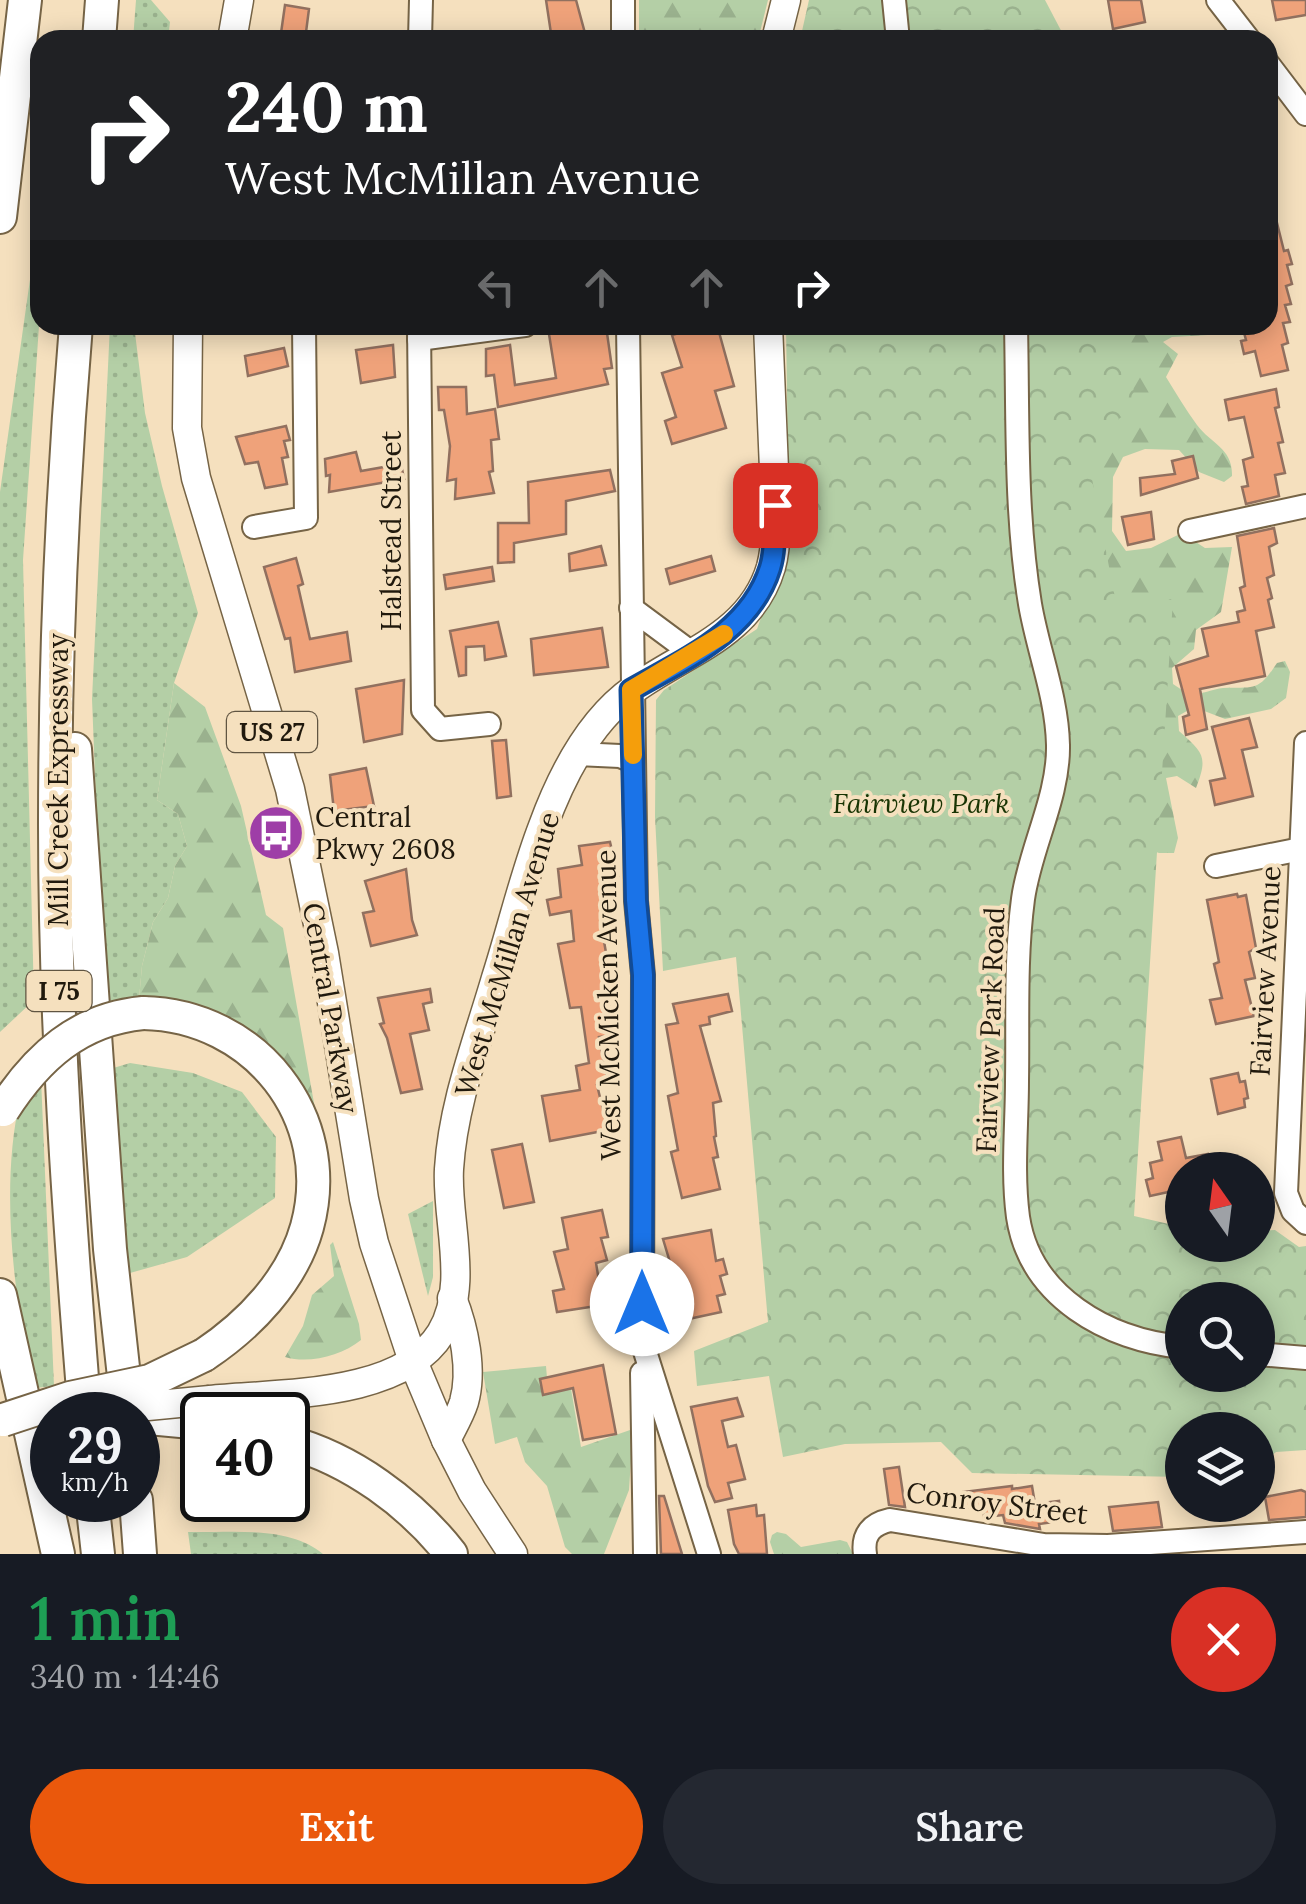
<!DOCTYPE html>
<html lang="en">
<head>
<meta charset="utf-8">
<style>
  body { margin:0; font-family:Lora,serif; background:#242831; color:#f1f3f6; height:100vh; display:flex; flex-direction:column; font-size:38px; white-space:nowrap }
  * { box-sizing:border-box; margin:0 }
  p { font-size:32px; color:#9ea1a6 }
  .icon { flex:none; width:55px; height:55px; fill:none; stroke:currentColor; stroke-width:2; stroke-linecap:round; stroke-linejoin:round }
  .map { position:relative; height:1554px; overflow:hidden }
  .sheet { display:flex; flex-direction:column; background:#171b24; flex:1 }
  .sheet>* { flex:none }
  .top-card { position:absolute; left:30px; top:30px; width:1248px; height:305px; border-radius:30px; box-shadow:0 5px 25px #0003; background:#202124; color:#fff; overflow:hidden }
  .needle { width:65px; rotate:346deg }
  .buttons { position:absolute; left:1165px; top:1152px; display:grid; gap:20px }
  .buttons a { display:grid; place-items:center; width:110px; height:110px; border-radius:50%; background:#171b24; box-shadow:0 5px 25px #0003; font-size:50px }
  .speed { position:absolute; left:30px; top:1392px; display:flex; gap:20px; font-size:50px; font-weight:700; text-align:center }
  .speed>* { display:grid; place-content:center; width:130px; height:130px; border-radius:50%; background:#171b24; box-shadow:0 5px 25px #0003; line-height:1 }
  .speed small { font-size:25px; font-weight:400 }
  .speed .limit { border:5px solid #111; border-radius:15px; background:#fff; color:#111 }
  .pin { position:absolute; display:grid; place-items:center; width:85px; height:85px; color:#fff; margin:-42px; border-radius:20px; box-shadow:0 5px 15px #0006 }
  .me { position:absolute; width:110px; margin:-55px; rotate:0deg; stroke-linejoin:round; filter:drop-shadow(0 0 8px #0008) }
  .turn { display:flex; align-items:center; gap:35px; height:210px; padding:0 30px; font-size:45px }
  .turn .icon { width:130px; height:130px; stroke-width:2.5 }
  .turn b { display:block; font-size:70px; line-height:85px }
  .lanes { display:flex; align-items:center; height:95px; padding:0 30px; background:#0003; justify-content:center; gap:50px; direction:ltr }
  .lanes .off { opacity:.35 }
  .round { display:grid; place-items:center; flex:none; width:105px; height:105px; border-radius:52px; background:#242831 }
  .overview { display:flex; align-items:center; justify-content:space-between; height:170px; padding:0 30px }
  h1 { font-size:60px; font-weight:600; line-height:75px; color:#1e9e55 }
  .cta { display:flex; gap:20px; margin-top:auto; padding:20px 30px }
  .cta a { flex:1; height:115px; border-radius:60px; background:#ea580c; color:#fff; font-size:40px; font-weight:600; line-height:115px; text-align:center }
  .cta a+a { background:#242831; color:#f1f3f6 }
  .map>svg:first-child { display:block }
  .grass { fill:url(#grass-dots) }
  .forest { fill:url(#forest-firs) }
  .park { fill:url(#park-crowns); fill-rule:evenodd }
  .building { fill:#efa27a; stroke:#91705f; stroke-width:2.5 }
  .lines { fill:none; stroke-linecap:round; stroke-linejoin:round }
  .minor-casing { stroke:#766446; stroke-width:26 }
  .major-casing { stroke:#766446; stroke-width:31 }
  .highway-casing { stroke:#766446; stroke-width:36 }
  .minor { stroke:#fff; stroke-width:22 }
  .major { stroke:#fff; stroke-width:28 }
  .highway { stroke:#fff; stroke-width:32 }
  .major-bridge-casing { stroke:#766446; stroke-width:31; stroke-linecap:butt }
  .highway-bridge-casing { stroke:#766446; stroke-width:36; stroke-linecap:butt }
  .major-bridge { stroke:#fff; stroke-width:28 }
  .highway-bridge { stroke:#fff; stroke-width:32 }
  .route-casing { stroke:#114b97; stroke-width:25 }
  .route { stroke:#1a73e8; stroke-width:18 }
  .slow { stroke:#f59e0b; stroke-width:18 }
  .labels { text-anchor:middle; stroke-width:8; stroke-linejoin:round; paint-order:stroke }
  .shield { fill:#f5e0be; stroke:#605542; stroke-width:2.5 }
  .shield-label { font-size:25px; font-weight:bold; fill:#20190d }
  .street-label { font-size:28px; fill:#20190d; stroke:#f5e0be }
  .park-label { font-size:28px; font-style:italic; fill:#183403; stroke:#f5e0be }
  .poi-label { font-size:28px; fill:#20190d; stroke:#f5e0be; text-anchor:start }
</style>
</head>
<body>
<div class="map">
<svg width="1306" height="1554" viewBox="0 0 1306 1554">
  <defs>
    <pattern id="grass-dots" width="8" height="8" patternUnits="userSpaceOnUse" patternTransform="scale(2.5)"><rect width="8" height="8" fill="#b4cfa6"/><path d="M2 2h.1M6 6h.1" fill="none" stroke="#9ab18e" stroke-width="1.8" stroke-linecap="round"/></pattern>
    <pattern id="forest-firs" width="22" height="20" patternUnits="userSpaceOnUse" patternTransform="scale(2.5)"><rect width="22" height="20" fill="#b4cfa6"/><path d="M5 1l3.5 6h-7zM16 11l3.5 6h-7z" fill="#9ab18e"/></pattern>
    <pattern id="park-crowns" width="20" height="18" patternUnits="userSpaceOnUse" patternTransform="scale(2.5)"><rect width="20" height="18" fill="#b4cfa6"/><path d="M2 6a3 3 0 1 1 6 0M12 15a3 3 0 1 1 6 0" fill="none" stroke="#9ab18e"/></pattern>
  </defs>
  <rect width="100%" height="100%" fill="#f5e0be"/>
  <g class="grass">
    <path d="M136 0H151L170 22 168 40H133Z"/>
    <path d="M36 237H40V311L23 560 34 1000 0 1032V492Z"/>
    <path d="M110 325H134L145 413 162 486 198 613 174 683 157 800 178 814 187 846 175 866 168 898 153 922 142 966 139 999 104 1005 92 699Z"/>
    <path d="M130 1063 193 1073 242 1092 276 1137 275 1198 187 1257 130 1273 110 1069Z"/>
    <path d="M41 1078 54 1386 35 1388C13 1302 0 1184 20 1100 24 1092 34 1085 41 1078Z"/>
    <path d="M433 1201V1277L428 1296 408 1214Z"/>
    <path d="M188 1532C230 1533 289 1525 323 1554H191Z"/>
  </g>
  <g class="forest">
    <path d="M639 0H768L758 40H639Z"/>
    <path d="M1025 325H1211L1208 335 1172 337 1163 342 1178 354 1166 377C1176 393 1186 410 1197 425 1211 444 1233 448 1232 476L1224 482 1199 472 1179 450 1145 449 1123 457 1113 477 1112 531 1126 551 1151 548 1182 533 1205 548 1232 547 1221 612 1196 630 1194 649 1172 668 1173 684 1191 696C1201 694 1213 689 1223 688 1255 687 1258 692 1277 663L1285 661 1290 672 1286 698 1271 709 1225 719 1194 707 1178 716 1179 731C1204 753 1208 757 1196 788L1177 776 1166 778 1178 838 1174 853H1159L1128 842Z"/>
    <path d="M174 683 205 707 241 806 266 915 283 928 317 1120C299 1086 278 1051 245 1028 222 1010 168 1003 139 999L142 966 153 922 168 898 175 866 187 846 178 814 157 800Z"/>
    <path d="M333 1242 359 1324 361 1340C341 1356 309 1364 285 1357L303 1326 312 1295 334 1276 330 1245Z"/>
    <path d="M546 1366 547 1378 540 1380 543 1395 571 1389 581 1447 633 1429 629 1490 604 1554H572L565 1547 547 1486 525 1462 517 1437 495 1444 483 1372Z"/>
    <path d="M777 1532 786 1534 801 1547 840 1540 847 1542 853 1554H774L770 1542 772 1535Z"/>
  </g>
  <g class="park">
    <path d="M809 0H1045L1066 40H800Z"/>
    <path d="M786 325H1123L1135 399 1088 458 1117 608 1173 599 1134 1216 1182 1227V1245H1258V1231L1275 1230 1299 1247 1306 1246V1450L1276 1452 1258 1467V1430H1182V1477L972 1473 941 1442 845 1444 783 1457 769 1376 697 1386 694 1351 768 1322 736 957 663 971 655 817 656 700 664 690 757 629 789 540ZM1182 1300H1258V1375H1182Z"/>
  </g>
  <g class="building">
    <path d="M546 0H576L586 37 552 40Z"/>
    <path d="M1108 0H1141L1145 22 1113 29Z"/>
    <path d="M1272 0H1306V15L1276 20Z"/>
    <path d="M285 5 309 9 305 40H280Z"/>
    <path d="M1268 207H1273L1284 251 1288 250 1292 264 1287 265 1292 284 1286 286 1291 304 1285 305 1290 322 1283 323 1288 343 1282 345 1288 370 1261 376 1255 351 1244 354 1241 341 1246 340 1242 325H1268Z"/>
    <path d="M707 325H717L734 386 715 391 726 428 672 444 665 421 676 417 662 373 682 367 672 335Z"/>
    <path d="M606 326 612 368 604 369 608 384 498 407 494 375 486 376V349L510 345 515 385 556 378 549 334Z"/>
    <path d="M393 345 395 377 361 383 356 350Z"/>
    <path d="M284 348 288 366 248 376 245 356Z"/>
    <path d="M438 387H466L467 414 495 409 499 439 491 440 493 471 489 472 494 493 455 499 456 479 447 481 450 446 444 410H439Z"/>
    <path d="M1276 389 1279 407 1275 408 1283 442 1278 443 1285 473 1275 475 1279 496 1246 504 1242 487 1248 486 1243 460 1253 457 1244 417 1229 420 1225 400Z"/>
    <path d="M286 426 290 440 284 441 288 457 282 458 287 484 265 488 258 462 245 464 236 437Z"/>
    <path d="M356 452 361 471 401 464 404 479 329 492 330 475 326 476 325 459Z"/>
    <path d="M1193 456 1198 478 1141 495 1140 478 1175 474 1172 461Z"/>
    <path d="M610 470 615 491 566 501V534L514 543V562L498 563V523H529L528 482Z"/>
    <path d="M1151 512 1154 539 1128 545 1122 517Z"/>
    <path d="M1274 528 1277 543 1269 547 1274 575 1267 578 1272 598 1268 600 1274 627 1256 631 1265 676 1200 689 1207 729 1186 735 1183 717 1189 715 1176 666 1208 656 1202 629 1239 622 1237 612 1245 610 1240 588 1245 586 1237 536Z"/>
    <path d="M601 546 606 565 570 571 569 554Z"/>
    <path d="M711 556 715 571 670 584 666 569Z"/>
    <path d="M296 558 303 584 298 586 310 639 347 632 351 661 295 672 290 638 285 639 264 567Z"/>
    <path d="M492 567 494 581 446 589 444 575Z"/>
    <path d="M498 622 506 656 485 660 484 646 466 647V675L459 676 450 631Z"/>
    <path d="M602 628 608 667 534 675 531 639Z"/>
    <path d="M404 680 402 734 364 742 356 689Z"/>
    <path d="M1249 718 1257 747 1242 750 1253 796 1215 805 1210 781 1225 778 1212 727Z"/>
    <path d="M506 740 511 796 497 798 492 741Z"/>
    <path d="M366 768 374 806 334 811 330 775Z"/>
    <path d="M610 842 618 876 609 877 614 928 602 930 608 964 602 965 614 1035 599 1037 608 1083 597 1085 608 1130 550 1141 542 1096 580 1090 576 1066 589 1063 581 1007 570 1008 558 944 574 941 571 911 550 915 547 900 561 897 558 869 582 865 579 846Z"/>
    <path d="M406 869 412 920 417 935 371 946 363 913 374 911 365 881Z"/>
    <path d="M1237 894 1238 897 1246 895 1256 948 1249 952 1255 978 1245 980 1254 1016 1216 1024 1210 1000 1222 998 1214 964 1219 962 1207 900Z"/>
    <path d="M430 989 432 1002 423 1004 429 1030 410 1034 422 1089 401 1093 387 1038 380 1024 384 1023 378 998Z"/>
    <path d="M728 994 732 1011 709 1017 710 1024 700 1026 721 1101 713 1103 716 1136 714 1137 718 1157 713 1158 720 1189 682 1198 671 1152 678 1150 668 1096 678 1093 666 1025 678 1023 673 1004Z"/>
    <path d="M1238 1073 1240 1082 1245 1081 1248 1098 1244 1099 1245 1107 1218 1114 1211 1079Z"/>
    <path d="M1181 1137 1186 1158 1208 1154 1212 1170H1182V1189L1150 1196 1146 1180 1153 1178 1150 1163 1162 1160 1158 1142Z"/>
    <path d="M522 1144 534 1202 504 1208 492 1150Z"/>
    <path d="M602 1210 608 1237 601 1238 607 1260 596 1263 603 1305 557 1312 553 1291 564 1289 554 1252 568 1249 562 1218Z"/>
    <path d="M711 1230 716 1261 723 1259 727 1274 720 1276 725 1294 717 1296 721 1312 684 1320 680 1304 677 1305 673 1290 678 1289 663 1239Z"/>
    <path d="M603 1365 616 1434 583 1440 573 1388 543 1395 540 1379Z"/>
    <path d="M737 1398 743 1416 722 1421 728 1447 736 1445 745 1479 728 1483 732 1498 715 1502 708 1486 691 1407Z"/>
    <path d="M899 1467 905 1507 889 1505 884 1469Z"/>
    <path d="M1012 1486V1489L1032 1486 1035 1504 1059 1501 1061 1521 1039 1524 1040 1529 1005 1523 1003 1515 984 1517 983 1506 965 1508 963 1492Z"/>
    <path d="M1301 1490 1306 1492V1517L1269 1520 1265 1497Z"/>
    <path d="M659 1496H664L682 1554H661Z"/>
    <path d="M1158 1502 1162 1527 1113 1531 1109 1507Z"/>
    <path d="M756 1505 757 1516 764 1515 767 1554H739L734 1544 728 1510Z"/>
  </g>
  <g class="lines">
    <g class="minor-casing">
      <g id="minor">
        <path d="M623 0V40"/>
        <path d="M894 0 898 40"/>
        <path d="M1218 0 1249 40"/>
        <path d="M420 40 421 0"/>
        <path d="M1268 64 1306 114"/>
        <path d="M419 325 423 710 440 729 489 724"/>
        <path d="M628 325 636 901 643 975 642 1342 709 1554"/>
        <path d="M1016 325C1018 418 1015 513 1030 604 1038 651 1057 697 1058 745 1059 797 1030 848 1023 899 1015 959 1018 1021 1017 1081 1017 1125 1012 1172 1018 1217 1030 1297 1108 1340 1182 1347"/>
        <path d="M419 339 525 325"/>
        <path d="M254 527 306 518 304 325"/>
        <path d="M1190 531 1306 506"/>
        <path d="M631 608 693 654"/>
        <path d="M1306 743 1286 1193 1293 1211 1306 1223"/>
        <path d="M577 754 620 756 633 761"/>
        <path d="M1216 866 1306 848"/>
        <path d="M1258 1354 1306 1358"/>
        <path d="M642 1373 645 1554"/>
        <path d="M865 1554C862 1534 872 1524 890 1520L1044 1545 1108 1546 1306 1532"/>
      </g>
    </g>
    <g class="major-casing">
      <g id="major">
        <path d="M232 40 239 0"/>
        <path d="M776 40 786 0"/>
        <path d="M188 325 187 428 196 478 290 789 324 953 364 1199 374 1243 414 1364 446 1440 472 1491 513 1554"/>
        <path d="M210 1400C278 1393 401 1398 441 1333 470 1286 446 1220 449 1169 453 1103 478 1040 496 978 512 928 524 875 543 826 561 777 590 720 634 689 685 652 751 635 771 567 779 537 775 499 774 469 772 421 770 373 768 325"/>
        <path d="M446 1440C452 1428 460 1415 464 1402 473 1370 464 1328 452 1298"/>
      </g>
    </g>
    <g class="highway-casing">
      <g id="highway">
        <path d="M99 40 102 0"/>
        <path d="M0 217 25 0"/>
        <path d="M76 325C62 491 55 658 55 825 55 1021 69 1219 85 1415"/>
        <path d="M75 749 110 1249 128 1413"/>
        <path d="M143 1013C255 1015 337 1117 307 1227 292 1281 249 1325 204 1355"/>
        <path d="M0 1295 58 1554"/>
        <path d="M138 1417 202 1423"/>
        <path d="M288 1442C351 1459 411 1503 451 1554"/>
        <path d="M92 1500 98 1554"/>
        <path d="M136 1500 140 1554"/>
      </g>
    </g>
    <use href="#minor" class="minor"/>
    <use href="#major" class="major"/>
    <use href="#highway" class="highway"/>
    <g class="major-bridge-casing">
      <path id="major-bridge" d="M75 1413 210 1400"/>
    </g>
    <g class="highway-bridge-casing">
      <g id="highway-bridge">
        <path d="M3 1110C37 1057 79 1019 143 1013"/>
        <path d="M3 1420 70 1398 150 1381 204 1355"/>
      </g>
    </g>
    <use href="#major-bridge" class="major-bridge"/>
    <use href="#highway-bridge" class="highway-bridge"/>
  </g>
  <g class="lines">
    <g class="route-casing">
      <path id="route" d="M642 1304 643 975 636 900 631 690C685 659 750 632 770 568 776 549 774 525 775 505"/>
    </g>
    <use href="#route" class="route"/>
    <path class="slow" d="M633 755 631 690 724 634"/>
  </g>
  <defs>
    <g id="bus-disc" transform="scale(2.875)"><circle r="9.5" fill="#9e3ea7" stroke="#f5e0be"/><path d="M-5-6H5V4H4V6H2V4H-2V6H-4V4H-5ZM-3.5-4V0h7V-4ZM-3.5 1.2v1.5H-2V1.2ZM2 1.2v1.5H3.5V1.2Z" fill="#fff"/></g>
  </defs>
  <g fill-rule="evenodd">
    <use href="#bus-disc" x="276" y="833"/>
  </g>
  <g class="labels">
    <g class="shield">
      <rect x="227" y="712" width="90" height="40" rx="8"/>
      <rect x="26.5" y="971" width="65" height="40" rx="8"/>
    </g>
    <g class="shield-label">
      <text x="272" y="741">US 27</text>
      <text x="59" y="1000">I 75</text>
    </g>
    <g class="street-label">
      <text transform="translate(391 531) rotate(-90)" y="10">Halstead Street</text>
      <text transform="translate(58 780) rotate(-90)" y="10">Mill Creek Expressway</text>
      <text transform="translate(507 954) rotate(-73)" y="10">West McMillan Avenue</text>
      <text transform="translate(1265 971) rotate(-87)" y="10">Fairview Avenue</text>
      <text transform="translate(608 1005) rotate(-91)" y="10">West McMicken Avenue</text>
      <text transform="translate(331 1008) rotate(80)" y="10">Central Parkway</text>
      <text transform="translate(990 1030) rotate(-88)" y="10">Fairview Park Road</text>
      <text transform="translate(997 1503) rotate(7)" y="10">Conroy Street</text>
    </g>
    <g class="park-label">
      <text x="921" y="813">Fairview Park</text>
    </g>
    <g class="poi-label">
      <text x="315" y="827">Central<tspan x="315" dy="32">Pkwy 2608</tspan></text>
    </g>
  </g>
</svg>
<div class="buttons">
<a><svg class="needle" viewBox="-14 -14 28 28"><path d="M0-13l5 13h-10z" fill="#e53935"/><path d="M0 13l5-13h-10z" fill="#9ea1a6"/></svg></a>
<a><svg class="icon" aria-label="search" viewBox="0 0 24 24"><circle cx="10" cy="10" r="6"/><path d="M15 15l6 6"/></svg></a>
<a><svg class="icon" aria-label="layers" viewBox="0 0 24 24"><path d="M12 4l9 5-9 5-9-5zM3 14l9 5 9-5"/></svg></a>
</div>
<div class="speed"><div>29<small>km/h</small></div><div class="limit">40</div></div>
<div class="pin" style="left:775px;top:505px;background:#d93025"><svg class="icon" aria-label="arrive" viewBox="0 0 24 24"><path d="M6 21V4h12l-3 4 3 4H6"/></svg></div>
<svg class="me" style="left:642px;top:1304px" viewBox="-20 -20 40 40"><circle r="19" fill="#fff"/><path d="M0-13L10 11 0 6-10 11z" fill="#1a73e8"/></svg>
<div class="top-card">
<div class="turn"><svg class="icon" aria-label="right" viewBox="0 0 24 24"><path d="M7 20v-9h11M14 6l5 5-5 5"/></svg><div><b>240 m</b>West McMillan Avenue</div></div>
<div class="lanes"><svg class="icon off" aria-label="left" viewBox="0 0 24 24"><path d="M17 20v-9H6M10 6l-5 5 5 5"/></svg><svg class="icon off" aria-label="ahead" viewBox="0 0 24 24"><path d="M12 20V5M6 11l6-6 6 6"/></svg><svg class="icon off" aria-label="ahead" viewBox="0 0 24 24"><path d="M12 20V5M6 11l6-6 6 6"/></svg><svg class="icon" aria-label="right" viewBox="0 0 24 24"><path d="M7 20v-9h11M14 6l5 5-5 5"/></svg></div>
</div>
</div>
<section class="sheet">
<div class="overview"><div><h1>1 min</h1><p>340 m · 14:46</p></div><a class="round" style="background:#d93025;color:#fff"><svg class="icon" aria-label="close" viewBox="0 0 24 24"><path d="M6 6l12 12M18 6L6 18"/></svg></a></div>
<div class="cta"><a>Exit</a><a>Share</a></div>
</section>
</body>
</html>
